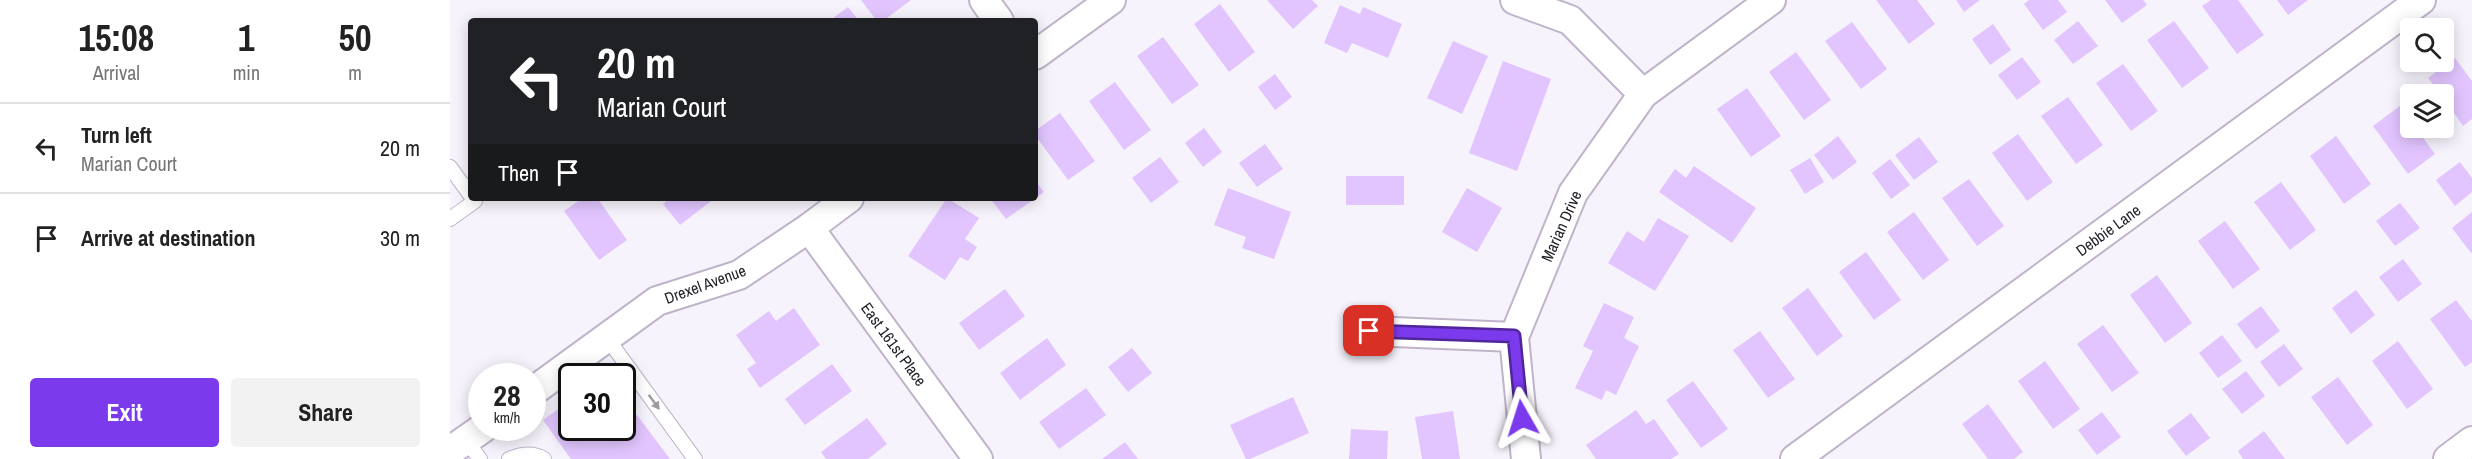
<!DOCTYPE html>
<html lang="en">
<head>
<meta charset="utf-8">
<style>
  body { margin:0; font-family:"Archivo Narrow",sans-serif; background:#f2f2f2; color:#222; height:100vh; display:flex; flex-direction:column; font-size:22px; white-space:nowrap }
  * { box-sizing:border-box; margin:0 }
  p { font-size:20px; color:#767676 }
  .icon { flex:none; width:33px; height:33px; fill:none; stroke:currentColor; stroke-width:2; stroke-linecap:round; stroke-linejoin:round }
  .map { position:relative; flex:1; overflow:hidden }
  .drawer { display:flex; flex-direction:column; background:#fff; width:450px }
  .drawer>* { flex:none }
  .top-card { position:absolute; left:18px; top:18px; width:570px; height:183px; border-radius:6px; box-shadow:0 3px 15px #0003; background:#202124; color:#fff; overflow:hidden }
  .buttons { position:absolute; left:1950px; top:18px; display:grid; gap:12px }
  .buttons a { display:grid; place-items:center; width:54px; height:54px; border-radius:6px; background:#fff; box-shadow:0 3px 15px #0003; font-size:30px }
  .speed { position:absolute; left:18px; top:363px; display:flex; gap:12px; font-size:30px; font-weight:700; text-align:center }
  .speed>* { display:grid; place-content:center; width:78px; height:78px; border-radius:50%; background:#fff; box-shadow:0 3px 15px #0003; line-height:1 }
  .speed small { font-size:15px; font-weight:400 }
  .speed .limit { border:3px solid #111; border-radius:9px; background:#fff; color:#111 }
  .pin { position:absolute; display:grid; place-items:center; width:51px; height:51px; color:#fff; margin:-26px; border-radius:12px; box-shadow:0 3px 9px #0006 }
  .me { position:absolute; width:66px; margin:-33px; rotate:354deg; stroke-linejoin:round; filter:drop-shadow(0 0 4px #0008) }
  .turn { display:flex; align-items:center; gap:21px; height:126px; padding:0 30px; font-size:27px }
  .turn .icon { width:78px; height:78px; stroke-width:2.5 }
  .turn b { display:block; font-size:42px; line-height:51px }
  .then { display:flex; align-items:center; height:57px; padding:0 30px; background:#0003; gap:12px; font-size:22px }
  .eta { display:flex; justify-content:space-evenly; align-items:center; height:102px; text-align:center }
  .eta b { font-size:36px; font-weight:700; line-height:42px }
  .cta { display:flex; gap:12px; margin-top:auto; padding:12px 30px }
  .cta a { flex:1; height:69px; border-radius:6px; background:#7c3aed; color:#fff; font-size:24px; font-weight:700; line-height:69px; text-align:center }
  .cta a+a { background:#f2f2f2; color:#222 }
  ul { padding:0; list-style:none }
  li { display:flex; align-items:center; gap:18px; height:90px; padding:0 30px; border-top:2px solid #e0e0e0 }
  li div { flex:1 }
  li b { display:block; font-size:22px }
  li em { font-style:normal }
  main { display:flex; flex:1; min-height:0 }
  .map>svg:first-child { display:block }
  .building { fill:#e2c5ff }
  .lines { fill:none; stroke-linecap:round; stroke-linejoin:round }
  .service-casing { stroke:#bfb4ca; stroke-width:16 }
  .minor-casing { stroke:#bfb4ca; stroke-width:32 }
  .service { stroke:#fff; stroke-width:14 }
  .minor { stroke:#fff; stroke-width:28 }
  .oneway { fill:#9c9a9d }
  .route-casing { stroke:#51269a; stroke-width:15 }
  .route { stroke:#7c3aed; stroke-width:10 }
  .labels { text-anchor:middle; stroke-width:6; stroke-linejoin:round; paint-order:stroke }
  .street-label { font-size:16px; fill:#221e26; stroke:#fff }
</style>
</head>
<body>
<main>
<section class="drawer">
<div class="eta">
<div><b>15:08</b><p>Arrival</p></div>
<div><b>1</b><p>min</p></div>
<div><b>50</b><p>m</p></div>
</div>
<ul>
<li><svg class="icon" aria-label="left" viewBox="0 0 24 24"><path d="M17 20v-9H6M10 6l-5 5 5 5"/></svg><div><b>Turn left</b><p>Marian Court</p></div><em>20 m</em></li>
<li><svg class="icon" aria-label="arrive" viewBox="0 0 24 24"><path d="M6 21V4h12l-3 4 3 4H6"/></svg><div><b>Arrive at destination</b></div><em>30 m</em></li>
</ul>
<div class="cta"><a>Exit</a><a>Share</a></div>
</section>
<div class="map">
<svg width="2022" height="459" viewBox="0 0 2022 459">
  <rect width="100%" height="100%" fill="#f7f3fc"/>
  <g class="building">
    <path d="M411 0H461L433 21H427Z"/>
    <path d="M817 0H862L868 6 843 29Z"/>
    <path d="M1426 0H1467L1485 24 1459 44Z"/>
    <path d="M1506 0H1530L1514 12Z"/>
    <path d="M1579 0H1608L1617 12 1593 30 1574 4Z"/>
    <path d="M1655 0H1693L1697 5 1672 23Z"/>
    <path d="M1761 0H1788L1814 35 1787 54 1752 6Z"/>
    <path d="M1827 0H1858L1838 15Z"/>
    <path d="M770 4 805 52 779 72 744 24Z"/>
    <path d="M890 5 910 14 913 7 952 24 938 58 902 43 897 53 874 43Z"/>
    <path d="M398 7 409 21H379Z"/>
    <path d="M1628 21 1648 46 1623 64 1604 40Z"/>
    <path d="M1724 21 1759 68 1732 88 1697 40Z"/>
    <path d="M1402 22 1437 69 1411 89 1375 41Z"/>
    <path d="M1543 24 1561 50 1540 65 1522 39Z"/>
    <path d="M713 37 749 85 722 104 687 56Z"/>
    <path d="M1003 41 1038 56 1012 114 977 98Z"/>
    <path d="M1346 52 1381 100 1354 120 1319 72Z"/>
    <path d="M1572 57 1591 82 1567 100 1548 75Z"/>
    <path d="M2005 58 2022 81V119L2013 126 1994 98V94H1991L1978 78Z"/>
    <path d="M1053 61 1101 79 1067 171 1019 153Z"/>
    <path d="M1673 64 1708 111 1681 131 1646 83Z"/>
    <path d="M825 74 842 97 825 110 808 87Z"/>
    <path d="M665 82 701 130 674 150 639 101Z"/>
    <path d="M1297 88 1331 136 1301 157 1267 109Z"/>
    <path d="M1618 97 1653 145 1626 164 1591 116Z"/>
    <path d="M1950 106 1960 120V128H1966L1985 154 1958 174 1923 126Z"/>
    <path d="M610 113 645 161 618 180 585 135V131Z"/>
    <path d="M754 128 772 152 753 167 735 143Z"/>
    <path d="M1568 134 1603 182 1577 201 1542 153Z"/>
    <path d="M1388 136 1407 162 1383 180 1364 155Z"/>
    <path d="M1886 136 1921 184 1894 204 1860 156Z"/>
    <path d="M1469 137 1488 162 1464 180 1445 155Z"/>
    <path d="M815 144 833 169 807 187 789 163Z"/>
    <path d="M710 157 729 182 701 203 682 178Z"/>
    <path d="M1360 158 1374 182 1355 194 1340 170Z"/>
    <path d="M1440 159 1460 185 1441 199 1422 173Z"/>
    <path d="M2010 162 2022 178V192L2005 206 1986 180Z"/>
    <path d="M1244 166 1306 208 1282 243 1209 192 1225 169 1236 178Z"/>
    <rect x="896" y="176" width="58" height="29"/>
    <path d="M1519 179 1554 226 1527 246 1492 198Z"/>
    <path d="M585 180 594 192 556 219 540 198H585Z"/>
    <path d="M1831 182 1866 230 1840 250 1804 202Z"/>
    <path d="M778 188 841 212 824 259 792 248 796 237 764 225Z"/>
    <path d="M1017 188 1052 208 1027 252 992 232Z"/>
    <path d="M133 198H147L177 240 149 260 114 211Z"/>
    <path d="M220 198H265L230 225 213 204Z"/>
    <path d="M497 198 529 218 515 239 527 247 518 261 510 257 495 280 458 256Z"/>
    <path d="M1950 203 1970 228 1945 246 1926 221Z"/>
    <path d="M1464 212 1499 260 1473 280 1437 232Z"/>
    <path d="M2022 212V252L2021 253 2002 228Z"/>
    <path d="M1208 218 1239 236 1205 291 1158 263 1177 231 1194 242Z"/>
    <path d="M1775 221 1810 269 1783 289 1748 241Z"/>
    <path d="M1416 252 1451 300 1424 320 1389 272Z"/>
    <path d="M1953 259 1972 284 1948 302 1929 277Z"/>
    <path d="M1707 275 1742 323 1715 343 1680 295Z"/>
    <path d="M1358 288 1393 336 1367 356 1332 308Z"/>
    <path d="M555 289 575 316 529 350 509 323Z"/>
    <path d="M1906 290 1925 315 1901 334 1882 308Z"/>
    <path d="M2006 300 2022 321V362L2015 367 1980 319Z"/>
    <path d="M1154 303 1184 317 1174 338 1189 346 1166 395 1156 390 1152 400 1125 388 1143 351 1133 346Z"/>
    <path d="M1811 306 1830 331 1806 349 1787 324Z"/>
    <path d="M344 308 370 345 310 388 297 369 306 363 286 335 319 311 326 321Z"/>
    <path d="M1653 325 1689 373 1662 392 1627 344Z"/>
    <path d="M1310 331 1345 379 1318 398 1283 350Z"/>
    <path d="M1772 335 1792 361 1768 378 1749 353Z"/>
    <path d="M597 338 616 365 570 400 550 373Z"/>
    <path d="M1948 341 1983 389 1957 409 1922 361Z"/>
    <path d="M1834 344 1853 369 1829 387 1810 362Z"/>
    <path d="M682 348 702 373 678 392 658 367Z"/>
    <path d="M1595 361 1630 409 1603 429 1568 381Z"/>
    <path d="M382 364 402 391 355 425 335 399Z"/>
    <path d="M1796 371 1815 396 1792 414 1772 389Z"/>
    <path d="M1888 377 1923 425 1897 445 1861 397Z"/>
    <path d="M1243 381 1278 429 1251 448 1216 400Z"/>
    <path d="M636 388 656 415 609 449 589 422Z"/>
    <path d="M172 395 220 459H121L93 420 122 399V428H172Z"/>
    <path d="M843 397 859 433 800 459H796L780 425Z"/>
    <path d="M1538 404 1573 452 1564 459H1538L1512 424Z"/>
    <path d="M1186 410 1196 424 1204 419 1229 454 1221 459H1146L1136 445Z"/>
    <path d="M1003 411 1010 459H972L965 417Z"/>
    <path d="M1652 412 1671 437 1647 455 1628 430Z"/>
    <path d="M1741 413 1760 438 1736 456 1717 431Z"/>
    <path d="M417 418 437 444 418 459H376L371 452Z"/>
    <path d="M901 429 938 431 937 459H899Z"/>
    <path d="M1814 431 1835 459H1793L1788 451Z"/>
    <path d="M675 442 688 459H652Z"/>
  </g>
  <g class="lines">
    <g class="service-casing">
      <g id="service">
        <path d="M0 167 21 196"/>
        <path d="M0 219 25 201 22 198"/>
        <path d="M157 338 245 459"/>
        <path d="M16 440 30 459"/>
        <path d="M59 459C71 454 83 452 94 459"/>
      </g>
    </g>
    <g class="minor-casing">
      <g id="minor">
        <path d="M534 0 549 21"/>
        <path d="M1065 0 1120 20 1193 94"/>
        <path d="M585 55 661 0"/>
        <path d="M359 228 528 459"/>
        <path d="M919 331 1064 337"/>
        <path d="M82 392 207 301 289 275 359 228 399 198"/>
        <path d="M0 451 33 428"/>
        <path d="M1076 459 1064 337 1123 193 1193 94 1321 0"/>
        <path d="M1345 459 1971 0"/>
        <path d="M1998 459 2022 441"/>
      </g>
    </g>
    <use href="#service" class="service"/>
    <use href="#minor" class="minor"/>
  </g>
  <defs><path id="oneway-solid" d="M-6-.8H1V-3.2L6.5 0L1 3.2V.8H-6Z" transform="scale(1.5)"/></defs>
  <use class="oneway" href="#oneway-solid" transform="translate(204 402) rotate(54)"/>
  <g class="lines">
    <g class="route-casing">
      <path id="route" d="M919 331 1064 336 1072 418"/>
    </g>
    <use href="#route" class="route"/>
  </g>
  <g class="labels">
    <g class="street-label">
      <text transform="translate(1111 226) rotate(-66)" y="6">Marian Drive</text>
      <text transform="translate(1658 230) rotate(-36)" y="6">Debbie Lane</text>
      <text transform="translate(255 284) rotate(-20)" y="6">Drexel Avenue</text>
      <text transform="translate(444 344) rotate(54)" y="6">East 161st Place</text>
    </g>
  </g>
</svg>
<div class="buttons">
<a><svg class="icon" aria-label="search" viewBox="0 0 24 24"><circle cx="10" cy="10" r="6"/><path d="M15 15l6 6"/></svg></a>
<a><svg class="icon" aria-label="layers" viewBox="0 0 24 24"><path d="M12 4l9 5-9 5-9-5zM3 14l9 5 9-5"/></svg></a>
</div>
<div class="speed"><div>28<small>km/h</small></div><div class="limit">30</div></div>
<div class="pin" style="left:919px;top:331px;background:#d93025"><svg class="icon" aria-label="arrive" viewBox="0 0 24 24"><path d="M6 21V4h12l-3 4 3 4H6"/></svg></div>
<svg class="me" style="left:1072px;top:418px" viewBox="-20 -20 40 40"><path d="M0-17L14 15 0 8-14 15z" fill="#7c3aed" stroke="#fff" stroke-width="4"/></svg>
<div class="top-card">
<div class="turn"><svg class="icon" aria-label="left" viewBox="0 0 24 24"><path d="M17 20v-9H6M10 6l-5 5 5 5"/></svg><div><b>20 m</b>Marian Court</div></div>
<div class="then">Then<svg class="icon" aria-label="arrive" viewBox="0 0 24 24"><path d="M6 21V4h12l-3 4 3 4H6"/></svg></div>
</div>
</div>
</main>
</body>
</html>
